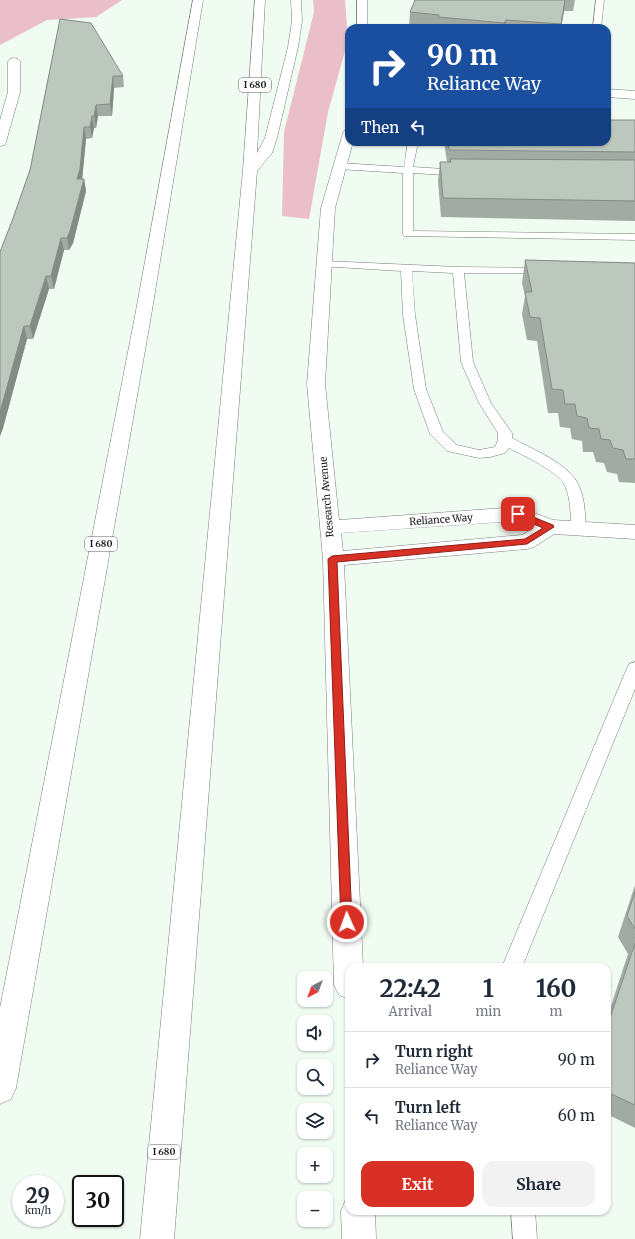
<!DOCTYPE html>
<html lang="en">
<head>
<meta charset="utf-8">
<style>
  body { margin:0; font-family:Merriweather,serif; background:#f2f2f3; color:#1f2937; height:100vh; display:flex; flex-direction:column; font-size:15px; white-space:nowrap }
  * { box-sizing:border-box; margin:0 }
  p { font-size:13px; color:#747a83 }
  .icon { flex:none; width:22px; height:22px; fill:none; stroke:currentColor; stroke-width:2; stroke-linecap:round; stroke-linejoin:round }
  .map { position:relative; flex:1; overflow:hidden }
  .side { position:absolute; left:345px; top:963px; width:266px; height:252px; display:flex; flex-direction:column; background:#fff; border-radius:12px; box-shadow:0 1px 3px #0004 }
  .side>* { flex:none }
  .banner { position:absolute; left:345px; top:24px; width:266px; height:122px; border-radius:12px; box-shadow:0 1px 3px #0004; background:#1a4fa0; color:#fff; overflow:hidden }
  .needle { width:26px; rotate:221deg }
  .fabs { position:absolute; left:297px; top:971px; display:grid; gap:8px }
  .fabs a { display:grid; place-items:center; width:36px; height:36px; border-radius:8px; background:#fff; box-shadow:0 1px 3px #0004; font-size:20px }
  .speed { position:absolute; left:12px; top:1175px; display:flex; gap:8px; font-size:20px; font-weight:700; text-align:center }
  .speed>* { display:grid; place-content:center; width:52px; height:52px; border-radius:50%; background:#fff; box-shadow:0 1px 3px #0004; line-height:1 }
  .speed small { font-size:10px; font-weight:400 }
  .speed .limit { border:2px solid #111; border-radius:6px; background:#fff; color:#111 }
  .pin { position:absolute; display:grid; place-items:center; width:34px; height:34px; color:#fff; margin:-17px; border-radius:8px; box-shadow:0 2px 6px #0006 }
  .me { position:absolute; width:44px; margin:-22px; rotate:358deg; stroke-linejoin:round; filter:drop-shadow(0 0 3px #0008) }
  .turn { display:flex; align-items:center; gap:14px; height:84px; padding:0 16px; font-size:18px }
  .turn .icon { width:52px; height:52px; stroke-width:2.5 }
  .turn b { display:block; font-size:28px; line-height:34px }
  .then { display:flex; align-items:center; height:38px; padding:0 16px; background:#0003; gap:8px; font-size:15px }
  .eta { display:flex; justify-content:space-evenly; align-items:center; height:68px; text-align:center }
  .eta b { font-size:24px; font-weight:700; line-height:28px }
  .cta { display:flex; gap:8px; margin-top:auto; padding:8px 16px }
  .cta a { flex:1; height:46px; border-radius:12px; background:#d93025; color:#fff; font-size:16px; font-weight:700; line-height:46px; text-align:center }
  .cta a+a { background:#f2f2f3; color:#1f2937 }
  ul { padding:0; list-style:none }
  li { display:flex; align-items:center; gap:12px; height:56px; padding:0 16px; border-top:1px solid #e0e1e3 }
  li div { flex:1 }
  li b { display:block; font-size:15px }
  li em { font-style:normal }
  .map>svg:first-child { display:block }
  .green { fill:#ebbfc9 }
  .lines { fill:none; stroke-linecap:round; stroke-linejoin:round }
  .lane-casing { stroke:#767f77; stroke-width:1 }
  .street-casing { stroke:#767f77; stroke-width:1 }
  .highway-casing { stroke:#767f77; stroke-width:1 }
  .lane { fill:#fff; fill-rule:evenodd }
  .street { fill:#fff; fill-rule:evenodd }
  .highway { fill:#fff; fill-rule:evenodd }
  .wall { fill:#a2aba3 }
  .shaded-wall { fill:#848b85 }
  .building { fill:#bcc7be; stroke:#848b85 }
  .route { fill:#d93025; stroke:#8d1f18 }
  .labels { text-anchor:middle; stroke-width:4; stroke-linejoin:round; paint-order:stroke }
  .shield { fill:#fff; stroke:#5d605e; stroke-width:1 }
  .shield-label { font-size:9px; font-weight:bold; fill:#181c19 }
  .street-label { font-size:10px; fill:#181c19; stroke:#fff }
</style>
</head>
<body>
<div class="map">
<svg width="635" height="1239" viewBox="0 0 635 1239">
  <rect width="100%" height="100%" fill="#f0fbf2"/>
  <g class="green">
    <path d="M0 0H122L96 17 47 20 0 45Z"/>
    <path d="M313 0H345L348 40 328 112 309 219 282 216 284 132 314 12Z"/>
  </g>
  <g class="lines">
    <g class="lane-casing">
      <g id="lane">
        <path d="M596 0H604L601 28H593Z"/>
        <path d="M408 142H418L413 167 460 170 465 173 460 176 413 173V231L635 234V240L404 236 403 234V173L339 169 334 166 339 163 404 167Z"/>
        <path d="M324 261 458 267 550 268 552 270 546 273H464L473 362 491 403 512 433V438C532 449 570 464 579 486 585 499 585 515 586 529L584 533 579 534 574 533 572 529C570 515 571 499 565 486 560 472 522 455 509 448L505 453 490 457 479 458 447 451 430 434 414 389 403 315 401 271 320 266 318 264ZM412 271 453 273 461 362 479 403 498 433V440L495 447 479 450 457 445 443 432 426 389 415 315Z"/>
        <path d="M635 662V689L522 967H502L627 668 629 664Z"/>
        <path d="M511 1211H535L537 1239H513Z"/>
      </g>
    </g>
    <g class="street-casing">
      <g id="street">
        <rect x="357" y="0" width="10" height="28"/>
        <path d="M14 58 18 59 20 61V92L6 142 5 145 0 146V120L8 92V61L10 59Z"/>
        <path d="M607 89 635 91V99L607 97Z"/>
        <path d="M349 129V142H353L335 208 325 384 339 520 518 507 553 520 635 525V539L554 534 534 547 527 549 344 565 363 967H349V999L339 995 334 985 323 559 307 384 321 208 343 133 345 130ZM516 521 534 528 522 535 343 551 341 533Z"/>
        <path d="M349 1198V1211H375L376 1239H342L341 1211 346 1199Z"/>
      </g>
    </g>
    <g class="highway-casing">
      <g id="highway">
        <path d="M193 0H203L151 316 16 1088 11 1099 0 1104V1008L135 316Z"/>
        <path d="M255 0H265L257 153 265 138 288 47 292 21 291 0H301L302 21 298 47 277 138 272 153 257 171 174 1239H140L243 170Z"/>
      </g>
    </g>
    <use href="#lane" class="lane"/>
    <use href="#street" class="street"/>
    <use href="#highway" class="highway"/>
  </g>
  <g class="wall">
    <path d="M415 0H575L573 11H564L561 28H409L410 12Z"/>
    <path d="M60 19 123 76 124 87 114 88 112 116H98L96 128H94L92 138 86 139 82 179H84L86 191 73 243 69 250H64L54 289H49L33 339H27L3 428 0 436V252L12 221 30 170Z"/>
    <path d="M635 120V221L441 217 438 181 440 162H447L444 142H607Z"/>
    <path d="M525 260 635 263V483L619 482 617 474 607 472 604 463 596 462 593 452H583L582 441 572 439 570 428 560 427 558 413H548L537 341 527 340 522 314 525 296 522 283Z"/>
    <path d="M635 885V1128L607 1114V1018L628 954 618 937Z"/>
  </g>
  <g class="shaded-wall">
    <path d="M565 0 564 11 561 28H560Z"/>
    <path d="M506 20 505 28H503L504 23Z"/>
    <path d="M113 76 114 88 112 116 110 104Z"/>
    <path d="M96 105 98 116 96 128 94 116Z"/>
    <path d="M92 116 94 128 92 138 90 127Z"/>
    <path d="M84 127 86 139 82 181 77 179Z"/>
    <path d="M84 179 86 191 73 243 69 250 67 238Z"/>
    <path d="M61 238 64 250 54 289 51 276Z"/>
    <path d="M46 276 49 289 33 339 30 326Z"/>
    <path d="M24 326 27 339 3 428 0 436V412Z"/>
  </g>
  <g class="building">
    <path d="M415 0H565L561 24 506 20 504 23 438 17 439 15 410 12Z"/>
    <path d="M60 19 91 23 123 76H113L110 104 96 105 94 116H92L90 127H84L80 169 77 179H84L70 231 67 238H61L51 276H46L30 326H24L0 412V252L12 221 30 170Z"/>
    <path d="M607 120H635V152L449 150 448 142H607Z"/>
    <path d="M450 159 635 160V201L443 198 440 162H451Z"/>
    <path d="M525 260 635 263V459H626L623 450 613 448 610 440 601 439 599 429 589 428 587 418 577 416 575 404H565L563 390 552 389 540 318 530 317 525 292H532Z"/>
    <path d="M635 892V929L627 916Z"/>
    <path d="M635 943V1105L607 1092V1027Z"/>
  </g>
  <path class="route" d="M518 511 553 525 554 527 527 544 337 562 352 922 351 926 347 927 343 926 341 922 328 559 332 556 525 539 543 528 515 516 513 514Z"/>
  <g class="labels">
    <g class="shield">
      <rect x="239" y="78" width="32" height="14" rx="3"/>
      <rect x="85" y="537" width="32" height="14" rx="3"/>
      <rect x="148" y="1145" width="32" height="14" rx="3"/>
    </g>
    <g class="shield-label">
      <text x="255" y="88">I 680</text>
      <text x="101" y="547">I 680</text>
      <text x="164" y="1155">I 680</text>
    </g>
    <g class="street-label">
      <text transform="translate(326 497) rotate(-95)" y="4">Research Avenue</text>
      <text transform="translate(441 519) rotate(-4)" y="4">Reliance Way</text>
    </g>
  </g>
</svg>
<div class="fabs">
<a><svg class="needle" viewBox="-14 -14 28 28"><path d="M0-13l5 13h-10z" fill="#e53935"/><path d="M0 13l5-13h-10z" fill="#747a83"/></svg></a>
<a><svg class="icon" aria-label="sound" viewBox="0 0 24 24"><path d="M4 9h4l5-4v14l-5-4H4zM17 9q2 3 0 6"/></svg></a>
<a><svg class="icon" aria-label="search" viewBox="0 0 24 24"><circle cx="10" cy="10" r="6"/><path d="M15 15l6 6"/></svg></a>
<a><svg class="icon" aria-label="layers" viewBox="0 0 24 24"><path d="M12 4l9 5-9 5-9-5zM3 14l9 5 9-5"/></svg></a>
<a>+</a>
<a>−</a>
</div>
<div class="speed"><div>29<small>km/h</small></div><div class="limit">30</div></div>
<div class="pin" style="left:518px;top:514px;background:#d93025"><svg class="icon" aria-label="arrive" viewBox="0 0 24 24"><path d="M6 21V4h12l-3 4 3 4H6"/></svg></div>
<svg class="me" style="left:347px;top:922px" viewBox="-20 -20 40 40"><circle r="17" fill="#d93025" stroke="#fff" stroke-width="3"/><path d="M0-11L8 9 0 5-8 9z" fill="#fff"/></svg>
<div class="banner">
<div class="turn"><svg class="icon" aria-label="right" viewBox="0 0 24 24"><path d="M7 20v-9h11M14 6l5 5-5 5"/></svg><div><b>90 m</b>Reliance Way</div></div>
<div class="then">Then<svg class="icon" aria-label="left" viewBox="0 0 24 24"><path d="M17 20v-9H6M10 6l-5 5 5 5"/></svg></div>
</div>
<section class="side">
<div class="eta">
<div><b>22:42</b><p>Arrival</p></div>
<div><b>1</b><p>min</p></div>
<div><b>160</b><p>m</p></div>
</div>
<ul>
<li><svg class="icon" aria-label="right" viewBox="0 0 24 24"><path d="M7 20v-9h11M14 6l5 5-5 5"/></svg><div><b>Turn right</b><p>Reliance Way</p></div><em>90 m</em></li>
<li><svg class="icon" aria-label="left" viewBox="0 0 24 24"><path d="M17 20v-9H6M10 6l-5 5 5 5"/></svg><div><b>Turn left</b><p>Reliance Way</p></div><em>60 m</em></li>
</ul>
<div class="cta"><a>Exit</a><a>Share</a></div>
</section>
</div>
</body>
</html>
